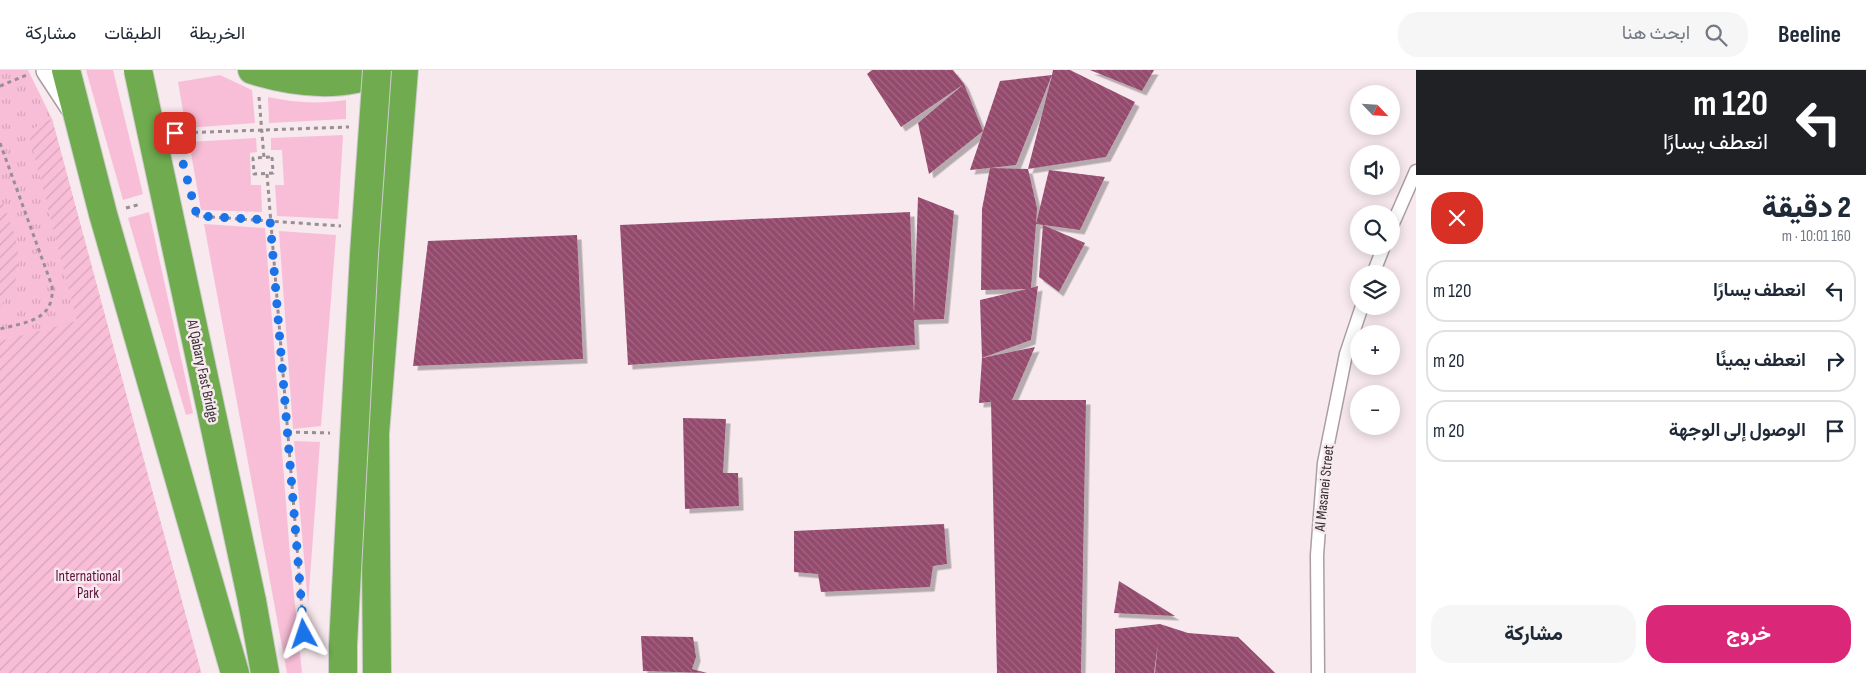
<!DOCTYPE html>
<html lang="ar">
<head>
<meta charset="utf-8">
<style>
  body { margin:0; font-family:"Sofia Sans Condensed",Vazirmatn,sans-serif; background:#f6f6f7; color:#1f2937; direction:rtl; height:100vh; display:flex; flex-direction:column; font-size:19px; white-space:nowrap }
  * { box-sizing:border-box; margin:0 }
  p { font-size:16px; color:#747a83 }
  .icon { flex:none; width:28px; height:28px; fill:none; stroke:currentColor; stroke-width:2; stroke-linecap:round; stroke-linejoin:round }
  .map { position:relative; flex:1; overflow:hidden; direction:ltr }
  .sheet { display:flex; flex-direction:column; background:#fff; width:450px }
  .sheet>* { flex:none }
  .hud { background:#202124; color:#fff; overflow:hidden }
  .needle { width:32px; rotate:115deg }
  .buttons { position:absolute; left:1350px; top:15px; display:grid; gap:10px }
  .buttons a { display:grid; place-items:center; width:50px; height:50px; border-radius:50%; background:#fff; box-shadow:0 2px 12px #0003; font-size:25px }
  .pin { position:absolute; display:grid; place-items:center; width:42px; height:42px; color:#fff; margin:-21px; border-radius:10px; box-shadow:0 2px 8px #0006 }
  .me { position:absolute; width:55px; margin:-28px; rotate:355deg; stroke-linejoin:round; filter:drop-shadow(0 0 4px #0008) }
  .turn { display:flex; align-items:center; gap:18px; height:105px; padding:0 15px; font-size:22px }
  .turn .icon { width:65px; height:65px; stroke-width:2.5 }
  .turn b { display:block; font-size:35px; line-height:42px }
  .round { display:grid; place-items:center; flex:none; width:52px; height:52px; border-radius:20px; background:#f6f6f7 }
  .headline { display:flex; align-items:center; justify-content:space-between; height:85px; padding:0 15px }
  h1 { font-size:30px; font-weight:800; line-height:38px }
  .primary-button { display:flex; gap:10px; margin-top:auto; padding:10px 15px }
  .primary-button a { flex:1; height:58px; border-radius:20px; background:#db2777; color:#fff; font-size:20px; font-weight:800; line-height:58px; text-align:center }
  .primary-button a+a { background:#f6f6f7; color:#1f2937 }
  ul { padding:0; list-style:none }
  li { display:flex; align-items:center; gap:15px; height:62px; margin:0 10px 8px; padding:0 5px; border:2px solid #e0e1e3; border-radius:20px }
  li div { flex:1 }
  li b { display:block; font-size:19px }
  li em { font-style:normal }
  header { display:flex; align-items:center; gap:30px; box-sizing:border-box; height:70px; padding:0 25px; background:#fff; border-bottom:1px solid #e0e1e3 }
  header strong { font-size:24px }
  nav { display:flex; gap:28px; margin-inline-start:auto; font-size:18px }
  .search { width:350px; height:45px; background:#f6f6f7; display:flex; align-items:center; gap:12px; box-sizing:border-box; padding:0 18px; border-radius:20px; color:#747a83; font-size:19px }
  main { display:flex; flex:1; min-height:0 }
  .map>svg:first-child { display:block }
  .grass { fill:#f9bed7 }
  .park { fill:url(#park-tufts) }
  .garden { fill:url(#garden-furrows) }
  .building { fill:url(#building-back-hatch); filter:url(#shadow) }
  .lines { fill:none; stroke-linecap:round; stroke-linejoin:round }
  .lane-casing { stroke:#aa9ea3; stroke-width:15 }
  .street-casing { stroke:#aa9ea3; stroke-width:28 }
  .highway-casing { stroke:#cecdcd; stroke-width:30 }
  .path { stroke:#988f92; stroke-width:3; stroke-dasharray:4 4; stroke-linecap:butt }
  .lane { stroke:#fff; stroke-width:12 }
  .street { stroke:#fff; stroke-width:25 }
  .highway { stroke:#70ac4f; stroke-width:28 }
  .highway-bridge-casing { stroke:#cecdcd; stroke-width:30; stroke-linecap:butt }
  .highway-bridge { stroke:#70ac4f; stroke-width:28 }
  .route { stroke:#1a73e8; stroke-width:9; stroke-dasharray:0 16.2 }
  .labels { text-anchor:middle; stroke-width:5; stroke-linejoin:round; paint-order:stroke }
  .street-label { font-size:15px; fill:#322d2f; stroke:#f7e9ee }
  .park-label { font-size:15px; fill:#591138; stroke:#f7e9ee }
</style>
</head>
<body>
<header>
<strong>Beeline</strong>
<div class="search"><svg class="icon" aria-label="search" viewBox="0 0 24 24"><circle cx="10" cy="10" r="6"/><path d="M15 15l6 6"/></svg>ابحث هنا</div>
<nav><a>الخريطة</a><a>الطبقات</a><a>مشاركة</a></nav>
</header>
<main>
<section class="sheet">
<div class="hud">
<div class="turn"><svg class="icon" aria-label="left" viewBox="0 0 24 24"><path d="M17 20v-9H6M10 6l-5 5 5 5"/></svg><div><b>120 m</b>انعطف يسارًا</div></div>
</div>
<div class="headline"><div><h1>2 دقيقة</h1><p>160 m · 10:01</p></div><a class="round" style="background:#d93025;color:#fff"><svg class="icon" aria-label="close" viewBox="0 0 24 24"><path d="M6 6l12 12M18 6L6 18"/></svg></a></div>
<ul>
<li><svg class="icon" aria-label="left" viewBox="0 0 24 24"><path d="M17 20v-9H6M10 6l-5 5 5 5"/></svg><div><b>انعطف يسارًا</b></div><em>120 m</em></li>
<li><svg class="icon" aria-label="right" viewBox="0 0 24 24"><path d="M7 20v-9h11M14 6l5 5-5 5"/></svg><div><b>انعطف يمينًا</b></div><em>20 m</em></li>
<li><svg class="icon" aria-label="arrive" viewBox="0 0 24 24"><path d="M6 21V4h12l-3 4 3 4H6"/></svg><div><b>الوصول إلى الوجهة</b></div><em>20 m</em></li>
</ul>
<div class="primary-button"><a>خروج</a><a>مشاركة</a></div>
</section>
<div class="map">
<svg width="1416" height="603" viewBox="0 0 1416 603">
  <defs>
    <pattern id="park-tufts" width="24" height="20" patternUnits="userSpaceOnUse" patternTransform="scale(1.25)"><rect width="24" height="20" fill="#f9bed7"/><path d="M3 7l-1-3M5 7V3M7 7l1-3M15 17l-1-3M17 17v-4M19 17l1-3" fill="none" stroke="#d6a4b9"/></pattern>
    <pattern id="garden-furrows" width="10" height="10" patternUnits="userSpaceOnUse" patternTransform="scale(1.25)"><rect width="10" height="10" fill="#f9bed7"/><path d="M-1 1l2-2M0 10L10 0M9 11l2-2" fill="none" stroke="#d6a4b9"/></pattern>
    <pattern id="building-back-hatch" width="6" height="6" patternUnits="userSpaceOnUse" patternTransform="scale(1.25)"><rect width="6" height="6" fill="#944a6d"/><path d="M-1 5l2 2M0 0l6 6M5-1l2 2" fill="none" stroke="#a06882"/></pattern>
    <filter id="shadow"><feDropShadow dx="4.5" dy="4.5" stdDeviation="0" flood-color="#0004"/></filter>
  </defs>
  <rect width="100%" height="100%" fill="#f7e9ee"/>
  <g class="grass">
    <path d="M86 0H113L143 124 123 130Z"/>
    <path d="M220 5 252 20 255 53 186 58 178 12Z"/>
    <path d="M268 27C295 33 319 34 346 30V49L269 53Z"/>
    <path d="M343 65 338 149 277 146 275 115H284L282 80H271V68Z"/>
    <path d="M256 68 257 82 250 83 251 115H261L262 142 201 140 189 72Z"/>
    <path d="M149 142 193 343 186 345 128 148Z"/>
    <path d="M204 154 265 158 290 486 302 603H287Z"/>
    <path d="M279 161 336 165 321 356 293 359Z"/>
    <path d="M294 371 320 372 308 534Z"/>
  </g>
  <path class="park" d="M0 0H28L52 49 201 603H0Z"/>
  <g class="garden">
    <path d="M52 49 200 598 201 603H0V271L77 251 28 61Z"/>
    <path d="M0 127C16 165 32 200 0 237Z"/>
  </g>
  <g class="building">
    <path d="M872 0H953L964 14 983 61 929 104 918 53 964 14 901 57 867 4Z"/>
    <path d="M1053 0H1070L1135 32 1106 87 1028 99 1037 138 1036 154 1049 100 1105 107 1080 160 1036 154 1031 218 1038 216 1031 270 982 288 980 230 1027 219 981 220 982 139 990 98 970 100 1000 11 1052 5 1016 95 990 98 1028 99 1052 5Z"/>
    <path d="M1090 0H1154L1142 21Z"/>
    <path d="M918 127 954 141 944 249 914 250 915 275 628 295 620 155 910 142 914 245Z"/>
    <path d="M1043 155 1085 173 1059 222 1039 207Z"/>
    <path d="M577 165 583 289 413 296 428 171Z"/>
    <path d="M1035 277 1012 330H1086L1081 603H997L991 332 979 333 982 288Z"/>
    <path d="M683 348 726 349 723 403H738L739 436 685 439Z"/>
    <path d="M944 454 947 494 933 496 930 517 821 522 818 504 794 502V461Z"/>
    <path d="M1119 511 1175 546 1114 543Z"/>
    <path d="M1160 554 1188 563 1238 567 1275 603H1155L1158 572 1154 603H1115V559Z"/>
    <path d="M641 566 693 567 696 587 692 599 707 603 643 601Z"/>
  </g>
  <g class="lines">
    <g class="lane-casing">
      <g id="lane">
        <path d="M1391 158 1416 101"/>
        <path d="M1373 204 1384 176"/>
        <path d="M1318 603 1317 485 1324 393 1346 284 1362 236"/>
      </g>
    </g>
    <g class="street-casing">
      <path id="street" d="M49 0 72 35"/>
    </g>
    <g class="highway-casing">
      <g id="highway">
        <path d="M66 0 103 144 235 603"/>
        <path d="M252 0C294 13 342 19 384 0"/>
        <path d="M252 531 265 603"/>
        <path d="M377 603 375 364 404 0"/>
      </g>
    </g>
    <g class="path">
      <path d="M0 16 27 5"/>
      <path d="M259 27 264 88"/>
      <path d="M178 63 349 57"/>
      <path d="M0 73 52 216C55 251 26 252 0 259"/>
      <path d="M272 87 273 103 254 104 253 88Z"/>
      <path d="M267 104 304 564"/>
      <path d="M126 138 141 134"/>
      <path d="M197 144V146L341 156"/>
      <path d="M288 362 330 363"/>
    </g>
    <use href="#lane" class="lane"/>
    <use href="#street" class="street"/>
    <use href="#highway" class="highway"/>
    <g class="highway-bridge-casing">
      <g id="highway-bridge">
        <path d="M138 0 252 531"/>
        <path d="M343 603V575L364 184 377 0"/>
      </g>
    </g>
    <use href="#highway-bridge" class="highway-bridge"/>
  </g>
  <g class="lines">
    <path class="route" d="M175 63 197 146 270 150 304 564"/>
  </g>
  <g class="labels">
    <g class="street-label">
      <text transform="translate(203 301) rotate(78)" y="5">Al Qabary Fast Bridge</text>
      <text transform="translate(1324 418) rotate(-84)" y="5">Al Masanei Street</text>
    </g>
    <g class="park-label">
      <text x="88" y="511">International<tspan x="88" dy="17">Park</tspan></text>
    </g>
  </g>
</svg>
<div class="buttons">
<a><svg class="needle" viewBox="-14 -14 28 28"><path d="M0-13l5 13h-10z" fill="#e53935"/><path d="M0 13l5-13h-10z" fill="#747a83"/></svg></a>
<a><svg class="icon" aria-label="sound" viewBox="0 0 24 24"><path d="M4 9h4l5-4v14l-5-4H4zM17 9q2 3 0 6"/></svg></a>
<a><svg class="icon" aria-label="search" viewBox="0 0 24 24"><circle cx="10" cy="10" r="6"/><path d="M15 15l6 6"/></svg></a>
<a><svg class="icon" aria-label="layers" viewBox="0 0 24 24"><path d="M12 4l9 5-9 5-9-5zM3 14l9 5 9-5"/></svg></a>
<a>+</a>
<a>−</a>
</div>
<div class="pin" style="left:175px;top:63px;background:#d93025"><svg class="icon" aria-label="arrive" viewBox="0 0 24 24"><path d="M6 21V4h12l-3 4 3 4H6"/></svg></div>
<svg class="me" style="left:304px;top:564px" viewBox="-20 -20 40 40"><path d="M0-17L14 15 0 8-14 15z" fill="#1a73e8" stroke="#fff" stroke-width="4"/></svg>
</div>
</main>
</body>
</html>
